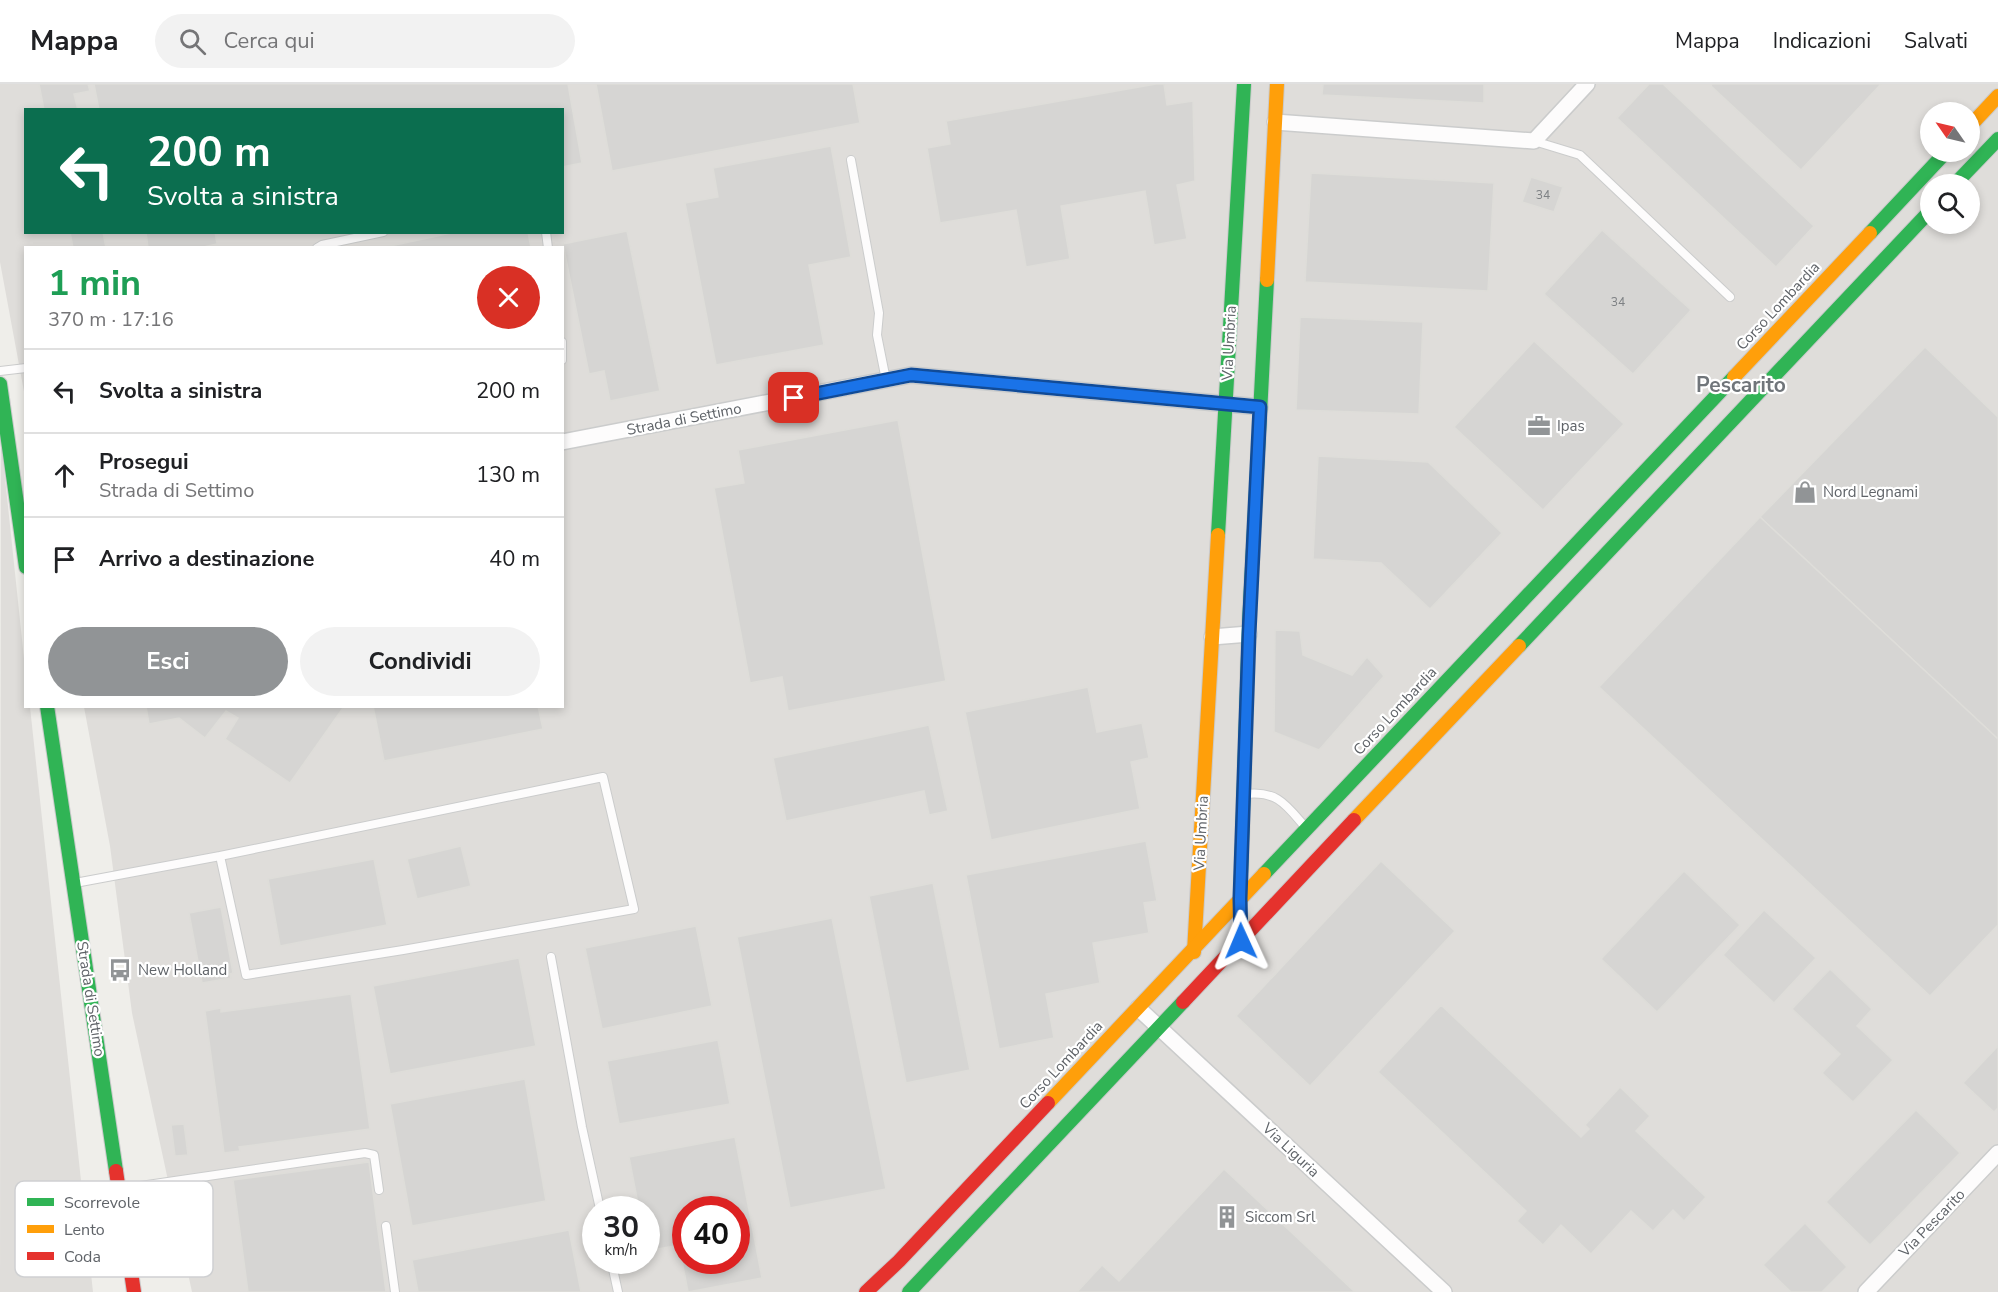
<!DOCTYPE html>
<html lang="it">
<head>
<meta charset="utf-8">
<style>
  body { margin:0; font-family:"Nunito Sans",sans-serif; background:#f2f2f2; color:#202124; height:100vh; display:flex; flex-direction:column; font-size:22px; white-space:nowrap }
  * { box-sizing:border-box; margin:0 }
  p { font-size:20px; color:#757577 }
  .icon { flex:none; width:33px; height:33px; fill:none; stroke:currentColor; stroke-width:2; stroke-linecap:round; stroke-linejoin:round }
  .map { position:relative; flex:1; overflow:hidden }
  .panel { position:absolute; left:24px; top:162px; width:540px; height:462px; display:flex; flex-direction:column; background:#fff; border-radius:0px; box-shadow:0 3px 9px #0003 }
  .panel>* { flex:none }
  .top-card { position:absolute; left:24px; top:24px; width:540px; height:126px; border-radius:0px; box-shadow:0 3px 9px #0003; background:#0b6e4f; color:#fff; overflow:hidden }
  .needle { width:39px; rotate:304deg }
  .fabs { position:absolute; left:1920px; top:18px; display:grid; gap:12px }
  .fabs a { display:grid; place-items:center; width:60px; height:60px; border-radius:50%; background:#fff; box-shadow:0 3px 9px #0003; font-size:30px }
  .speed { position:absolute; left:582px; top:1112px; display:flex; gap:12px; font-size:30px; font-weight:700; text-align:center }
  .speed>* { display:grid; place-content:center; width:78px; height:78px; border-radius:50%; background:#fff; box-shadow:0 3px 9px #0003; line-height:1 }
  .speed small { font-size:15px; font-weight:400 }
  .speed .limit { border:9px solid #d22; background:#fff; color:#111 }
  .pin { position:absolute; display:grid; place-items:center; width:51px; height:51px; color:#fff; margin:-26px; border-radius:12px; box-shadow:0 3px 9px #0006 }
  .me { position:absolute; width:66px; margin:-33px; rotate:359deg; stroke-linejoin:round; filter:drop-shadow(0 0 4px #0008) }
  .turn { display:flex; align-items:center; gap:21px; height:126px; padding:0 24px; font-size:27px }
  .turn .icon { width:78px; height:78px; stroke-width:2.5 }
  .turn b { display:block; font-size:42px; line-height:51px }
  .round { display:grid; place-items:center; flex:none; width:63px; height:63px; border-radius:32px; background:#f2f2f2 }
  .overview { display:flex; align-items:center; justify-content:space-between; height:102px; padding:0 24px }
  h1 { font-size:36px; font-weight:700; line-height:45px; color:#1e9e55 }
  .button { display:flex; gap:12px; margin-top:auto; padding:12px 24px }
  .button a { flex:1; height:69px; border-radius:36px; background:#919496; color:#fff; font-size:24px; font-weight:700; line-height:69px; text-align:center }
  .button a+a { background:#f2f2f2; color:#202124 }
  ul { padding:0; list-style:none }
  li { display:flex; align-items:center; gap:18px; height:84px; padding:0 24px; border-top:2px solid #e0e0e0 }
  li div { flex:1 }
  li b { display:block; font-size:22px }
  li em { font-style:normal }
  header { display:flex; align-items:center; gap:36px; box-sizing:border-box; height:84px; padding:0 30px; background:#fff; border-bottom:2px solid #e0e0e0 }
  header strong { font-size:28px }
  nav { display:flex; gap:33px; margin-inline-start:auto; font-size:21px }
  .search { width:420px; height:54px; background:#f2f2f2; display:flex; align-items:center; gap:15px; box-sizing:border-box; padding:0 21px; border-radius:33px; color:#757577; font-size:22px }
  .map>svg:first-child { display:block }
  .industrial { fill:#dfddda; fill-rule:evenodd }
  .building { fill:#d6d5d3; stroke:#deddd9; stroke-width:1.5; fill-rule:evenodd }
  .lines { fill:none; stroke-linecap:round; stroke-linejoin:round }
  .lane-casing { stroke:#cbcccc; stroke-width:10 }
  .street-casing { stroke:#cbcccc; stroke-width:18 }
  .fast-casing { stroke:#cacacb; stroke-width:16 }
  .slow-casing { stroke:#cacacb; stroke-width:16 }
  .jam-casing { stroke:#cacacb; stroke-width:16 }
  .lane { stroke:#fdfcfc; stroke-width:8 }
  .street { stroke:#fdfcfc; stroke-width:15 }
  .fast { stroke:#30b455; stroke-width:14 }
  .slow { stroke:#ff9f0a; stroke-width:14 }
  .jam { stroke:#e5322d; stroke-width:14 }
  .route-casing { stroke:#114b97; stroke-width:15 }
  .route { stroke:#1a73e8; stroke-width:10 }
  .labels { text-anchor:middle; stroke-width:4.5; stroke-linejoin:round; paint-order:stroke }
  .number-label { font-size:12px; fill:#7e8184 }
  .street-label { font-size:15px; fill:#5f6368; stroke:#fff }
  .poi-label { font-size:15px; fill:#5f6368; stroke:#fff; text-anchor:start }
  .district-label { font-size:21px; font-weight:bold; fill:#70757a; stroke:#fff }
  .key { fill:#fff; stroke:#cfd0d2; stroke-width:1.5 }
  .key-label { font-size:16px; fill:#5f6368 }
</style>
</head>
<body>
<header>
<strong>Mappa</strong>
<div class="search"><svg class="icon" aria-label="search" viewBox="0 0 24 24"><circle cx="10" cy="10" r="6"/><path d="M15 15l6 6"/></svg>Cerca qui</div>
<nav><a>Mappa</a><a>Indicazioni</a><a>Salvati</a></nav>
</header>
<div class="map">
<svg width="1998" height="1208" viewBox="0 0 1998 1208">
  <rect width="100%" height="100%" fill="#efeeea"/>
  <g class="industrial">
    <path d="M0 0H1998V1208H192L132 929 110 762 84 623 562 622V164H26L25 313 0 178ZM26 26H562V148H26ZM1930 28H1970V68H1930ZM1930 100H1970V140H1930ZM596 1125H646V1176H596ZM686 1125H736V1176H686Z"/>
    <path d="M1 356 25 584 26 622 30 623 93 1208H0Z"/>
  </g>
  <g class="building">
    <path d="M39 0H88L90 7 74 10 78 26H44Z"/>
    <path d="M94 0H568L582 79 562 83V26H99Z"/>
    <path d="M596 0H853L860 39 612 87Z"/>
    <path d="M1156 0H1164L1167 21 1193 17 1195 97 1177 101 1187 155 1154 161 1145 107 1061 122 1070 175 1026 183 1016 126 940 139 927 64 950 60 946 37Z"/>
    <path d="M1323 0H1484V19L1322 11Z"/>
    <path d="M1649 0H1663L1814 142 1776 183 1617 34Z"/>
    <path d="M1712 0H1881L1801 86 1711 2Z"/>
    <path d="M831 62 851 173 809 181 824 261 716 281 685 119 718 113 713 84Z"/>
    <path d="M1311 89 1494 99 1488 207 1305 198Z"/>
    <path d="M1531 93 1563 103 1554 128 1522 118Z"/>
    <path d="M1602 146 1691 226 1633 290 1544 210Z"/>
    <path d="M627 147 660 307 610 317 604 287 589 290 563 160Z"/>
    <path d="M70 148H103L106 164H73Z"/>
    <path d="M146 148H215L217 160 199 164H148Z"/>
    <path d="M456 148H528L531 164H381Z"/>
    <path d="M1300 233 1423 238 1419 330 1296 326Z"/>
    <path d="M1534 257 1624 340 1543 426 1454 343Z"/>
    <path d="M1925 263 1998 333V655L1760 433Z"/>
    <path d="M898 336 946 597 788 627 782 593 750 599 714 404 744 399 738 366Z"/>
    <path d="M1318 372 1428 378 1502 449 1430 525 1381 479 1313 475Z"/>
    <path d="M1760 433 1998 655V841L1930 912 1599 603Z"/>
    <path d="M1275 546 1300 547 1303 571 1352 591 1367 573 1384 592 1319 666 1274 648Z"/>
    <path d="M1088 603 1097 648 1142 639 1149 674 1131 678 1140 725 991 756 965 628Z"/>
    <path d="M146 622H342L343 624 290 699 225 655 238 634 226 627 205 654 179 634 149 640Z"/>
    <path d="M373 622H538L543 645 384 677Z"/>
    <path d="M929 641 948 727 929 731 924 707 786 737 773 674Z"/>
    <path d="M1146 757 1157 817 1144 819 1149 849 1093 859 1100 899 1046 910 1054 954 999 965 966 791Z"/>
    <path d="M461 762 471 802 417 815 407 775Z"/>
    <path d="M374 775 387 841 280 862 268 795Z"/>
    <path d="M1381 777 1455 847 1310 1002 1236 932Z"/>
    <path d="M1684 787 1740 841 1657 928 1601 875Z"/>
    <path d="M933 799 970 986 906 999 869 812Z"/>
    <path d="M221 823 233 889 230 890 231 894 202 899 189 829Z"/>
    <path d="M1764 826 1816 874 1774 919 1723 871Z"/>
    <path d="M832 834 886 1105 790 1124 737 853Z"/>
    <path d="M696 842 712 922 602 945 585 864Z"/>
    <path d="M519 874 536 962 390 990 373 902Z"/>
    <path d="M1830 885 1872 925 1857 942 1893 976 1853 1018 1822 989 1840 970 1792 925Z"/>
    <path d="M351 910 370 1045 239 1063 240 1067 224 1069 205 927 221 924V928Z"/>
    <path d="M1441 921 1581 1053 1589 1045 1585 1041 1620 1003 1650 1032 1636 1047 1706 1113 1684 1137 1673 1126 1653 1147 1631 1127 1591 1170 1561 1141 1543 1161 1517 1137 1526 1127 1378 988Z"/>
    <path d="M718 956 730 1020 619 1040 607 977Z"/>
    <path d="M1998 962V1024L1994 1028 1963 999Z"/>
    <path d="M525 995 546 1117 412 1142 390 1020Z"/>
    <path d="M1916 1026 1960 1069 1870 1161 1826 1118Z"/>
    <path d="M184 1040 188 1071 175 1072 171 1041Z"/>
    <path d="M735 1053 762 1194 688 1208 679 1161 647 1167 646 1125H639L629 1073ZM686 1125H736V1176H686Z"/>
    <path d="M369 1078 386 1208H248L233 1096Z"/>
    <path d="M1224 1085 1355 1208H1077L1102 1181 1119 1197Z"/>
    <path d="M1805 1139 1847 1183 1822 1208H1791L1763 1181Z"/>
    <path d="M569 1146 581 1208H418L412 1176Z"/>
  </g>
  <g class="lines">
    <g class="lane-casing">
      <g id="lane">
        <path d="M1534 57 1580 71 1730 213"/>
        <path d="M851 76 879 229 877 251 886 296"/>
        <path d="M546 148 548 164"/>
        <path d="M317 164 322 161 383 148"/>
        <path d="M562 258V276"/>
        <path d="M0 287 26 284"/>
        <path d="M1245 710C1278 706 1287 722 1306 744"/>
        <path d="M75 799 220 772 603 693 634 825 403 866 246 891 220 772"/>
        <path d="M551 873 582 1043 600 1125"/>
        <path d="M120 1105 365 1069 374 1071 379 1106"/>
        <path d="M386 1142 395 1208"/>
        <path d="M611 1176 618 1208"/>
      </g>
    </g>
    <g class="street-casing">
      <g id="street">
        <path d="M1275 38 1534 57 1587 0"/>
        <path d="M562 358 911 291 1260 323"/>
        <path d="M1212 553 1249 550"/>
        <path d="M1138 924 1444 1208"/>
        <path d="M1866 1208 1998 1069"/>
      </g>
    </g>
    <g class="fast-casing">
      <g id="fast">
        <path d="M1955 100 1998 55"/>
        <path d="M1870 149 1946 68"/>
        <path d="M0 300 26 483"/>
        <path d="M1218 451 1244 0"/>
        <path d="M1519 562 1930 127"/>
        <path d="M47 622 116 1087"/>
        <path d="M1264 790 1734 293"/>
        <path d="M1240 821 1249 540 1267 196"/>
        <path d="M909 1208 1183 918"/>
      </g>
    </g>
    <g class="slow-casing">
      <g id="slow">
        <path d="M1970 42 1998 12"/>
        <path d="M1267 196 1277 0"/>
        <path d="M1734 293 1870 149"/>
        <path d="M1354 736 1519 562"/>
        <path d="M1194 868 1218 451"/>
        <path d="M1048 1019 1264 790"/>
      </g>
    </g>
    <g class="jam-casing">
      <g id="jam">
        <path d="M1183 918 1354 736"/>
        <path d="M116 1087 134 1208"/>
        <path d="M866 1208 899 1177 1048 1019"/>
      </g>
    </g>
    <use href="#lane" class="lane"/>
    <use href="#street" class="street"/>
    <use href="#fast" class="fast"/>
    <use href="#slow" class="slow"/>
    <use href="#jam" class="jam"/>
  </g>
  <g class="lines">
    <g class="route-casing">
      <path id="route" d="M794 314 911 291 1260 323 1249 550 1240 815 1241 857"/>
    </g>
    <use href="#route" class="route"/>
  </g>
  <defs>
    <g id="office-bare" transform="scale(1.8)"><path d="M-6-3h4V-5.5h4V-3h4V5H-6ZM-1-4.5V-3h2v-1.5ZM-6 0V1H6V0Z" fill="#919496" stroke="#fff" stroke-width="2.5" paint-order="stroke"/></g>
    <g id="shop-bare" transform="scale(1.8)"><path d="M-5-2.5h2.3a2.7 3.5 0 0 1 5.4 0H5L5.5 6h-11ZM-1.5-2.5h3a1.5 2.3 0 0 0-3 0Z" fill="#919496" stroke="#fff" stroke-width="2.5" paint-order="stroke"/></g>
    <g id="bus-bare" transform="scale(1.8)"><path d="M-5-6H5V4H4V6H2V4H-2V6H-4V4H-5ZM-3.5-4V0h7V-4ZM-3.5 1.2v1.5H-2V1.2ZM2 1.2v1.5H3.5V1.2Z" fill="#919496" stroke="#fff" stroke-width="2.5" paint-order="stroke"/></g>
    <g id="building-bare" transform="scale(1.8)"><path d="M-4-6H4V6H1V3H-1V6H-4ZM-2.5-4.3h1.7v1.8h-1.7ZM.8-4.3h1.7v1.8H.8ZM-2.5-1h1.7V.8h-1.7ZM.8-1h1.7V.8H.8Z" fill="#919496" stroke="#fff" stroke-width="2.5" paint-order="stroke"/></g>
  </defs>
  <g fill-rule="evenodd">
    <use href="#office-bare" x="1539" y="342"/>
    <use href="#shop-bare" x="1805" y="408"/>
    <use href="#bus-bare" x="120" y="886"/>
    <use href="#building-bare" x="1227" y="1133"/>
  </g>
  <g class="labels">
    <g class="number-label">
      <text x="1543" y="115">34</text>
      <text x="1618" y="222">34</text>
    </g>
    <g class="street-label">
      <text transform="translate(1778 222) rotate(-47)" y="5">Corso Lombardia</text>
      <text transform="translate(1229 259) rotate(-87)" y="5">Via Umbria</text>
      <text transform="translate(684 335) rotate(-11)" y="5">Strada di Settimo</text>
      <text transform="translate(1395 627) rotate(-47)" y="5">Corso Lombardia</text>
      <text transform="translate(1201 749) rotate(-87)" y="5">Via Umbria</text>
      <text transform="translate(91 915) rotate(81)" y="5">Strada di Settimo</text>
      <text transform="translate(1061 981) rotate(-47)" y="5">Corso Lombardia</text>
      <text transform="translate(1291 1066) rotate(43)" y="5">Via Liguria</text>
      <text transform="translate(1932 1139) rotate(-46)" y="5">Via Pescarito</text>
    </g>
    <g class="poi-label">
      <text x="1557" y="347">Ipas</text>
      <text x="1823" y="413">Nord Legnami</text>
      <text x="138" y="891">New Holland</text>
      <text x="1245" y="1138">Siccom Srl</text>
    </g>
    <g class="district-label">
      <text x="1741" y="308">Pescarito</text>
    </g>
  </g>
  <rect x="15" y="1097" width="198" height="96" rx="9" class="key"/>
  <rect x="27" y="1114" width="27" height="8" fill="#30b455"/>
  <rect x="27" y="1141" width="27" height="8" fill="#ff9f0a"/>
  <rect x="27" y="1168" width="27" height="8" fill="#e5322d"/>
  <g class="key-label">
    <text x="64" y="1124">Scorrevole</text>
    <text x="64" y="1151">Lento</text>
    <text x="64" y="1178">Coda</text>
  </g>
</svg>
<div class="fabs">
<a><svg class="needle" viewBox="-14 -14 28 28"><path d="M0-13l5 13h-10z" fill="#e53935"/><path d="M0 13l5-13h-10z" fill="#757577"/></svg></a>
<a><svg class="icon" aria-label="search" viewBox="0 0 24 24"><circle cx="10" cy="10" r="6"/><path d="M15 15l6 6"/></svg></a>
</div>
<div class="speed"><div>30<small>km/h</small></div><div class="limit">40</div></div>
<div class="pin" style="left:794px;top:314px;background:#d93025"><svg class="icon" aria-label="arrive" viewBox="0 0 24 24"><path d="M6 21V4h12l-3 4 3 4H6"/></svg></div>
<svg class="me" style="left:1241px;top:857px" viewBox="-20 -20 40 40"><path d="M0-17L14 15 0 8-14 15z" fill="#1a73e8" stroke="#fff" stroke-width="4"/></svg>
<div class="top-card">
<div class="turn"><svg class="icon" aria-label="left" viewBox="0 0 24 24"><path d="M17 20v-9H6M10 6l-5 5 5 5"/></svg><div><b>200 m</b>Svolta a sinistra</div></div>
</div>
<section class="panel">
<div class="overview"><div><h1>1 min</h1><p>370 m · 17:16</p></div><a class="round" style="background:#d93025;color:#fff"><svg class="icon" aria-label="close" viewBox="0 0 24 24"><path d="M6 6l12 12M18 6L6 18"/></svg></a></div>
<ul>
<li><svg class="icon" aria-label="left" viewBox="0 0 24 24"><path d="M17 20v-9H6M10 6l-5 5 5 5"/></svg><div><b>Svolta a sinistra</b></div><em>200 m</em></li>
<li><svg class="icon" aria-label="ahead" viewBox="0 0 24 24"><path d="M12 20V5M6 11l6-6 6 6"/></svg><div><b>Prosegui</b><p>Strada di Settimo</p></div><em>130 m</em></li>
<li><svg class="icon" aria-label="arrive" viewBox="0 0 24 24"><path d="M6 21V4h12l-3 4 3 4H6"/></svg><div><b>Arrivo a destinazione</b></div><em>40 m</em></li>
</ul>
<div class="button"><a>Esci</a><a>Condividi</a></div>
</section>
</div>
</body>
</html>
